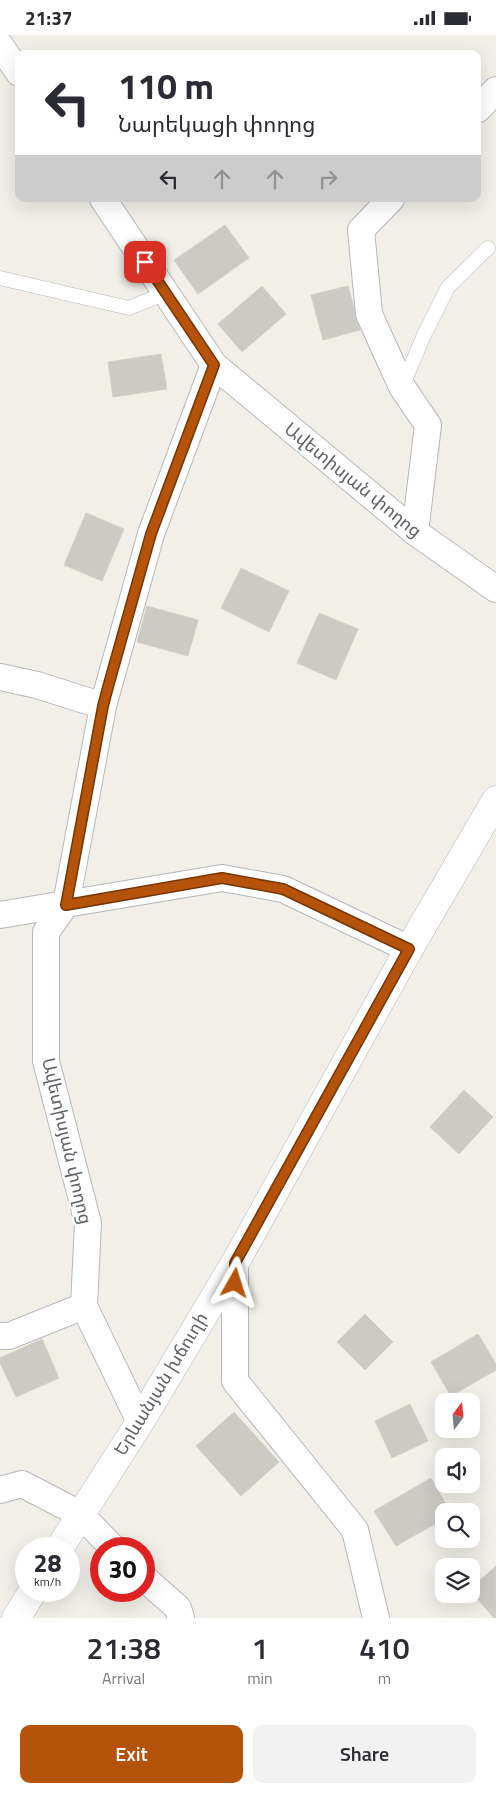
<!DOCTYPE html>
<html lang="en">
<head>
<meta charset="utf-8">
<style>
  body { margin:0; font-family:"Titillium Web","Noto Sans Armenian",sans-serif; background:#f2f2f3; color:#2b2b33; height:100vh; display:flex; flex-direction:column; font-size:19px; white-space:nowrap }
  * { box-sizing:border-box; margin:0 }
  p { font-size:16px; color:#7c7c81 }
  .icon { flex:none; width:28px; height:28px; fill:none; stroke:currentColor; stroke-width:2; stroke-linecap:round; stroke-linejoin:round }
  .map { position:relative; height:1583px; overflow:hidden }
  .sheet { display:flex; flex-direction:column; background:#fff; flex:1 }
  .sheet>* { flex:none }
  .top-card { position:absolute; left:15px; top:15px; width:466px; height:152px; border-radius:10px; box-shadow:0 5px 20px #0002; background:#fff; color:#2b2b33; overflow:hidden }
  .needle { width:32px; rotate:16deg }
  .fabs { position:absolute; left:435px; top:1358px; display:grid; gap:10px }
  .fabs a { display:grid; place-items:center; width:45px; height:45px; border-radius:10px; background:#fff; box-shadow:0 5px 20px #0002; font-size:25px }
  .speed { position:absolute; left:15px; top:1502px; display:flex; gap:10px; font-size:25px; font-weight:700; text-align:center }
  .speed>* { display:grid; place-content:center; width:65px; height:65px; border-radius:50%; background:#fff; box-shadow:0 5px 20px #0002; line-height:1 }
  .speed small { font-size:12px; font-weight:400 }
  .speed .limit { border:8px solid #d22; background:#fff; color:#111 }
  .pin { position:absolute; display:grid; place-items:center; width:42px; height:42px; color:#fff; margin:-21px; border-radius:10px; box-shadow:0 2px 8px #0006 }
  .me { position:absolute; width:55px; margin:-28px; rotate:6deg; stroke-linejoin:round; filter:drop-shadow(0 0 4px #0008) }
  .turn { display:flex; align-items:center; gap:18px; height:105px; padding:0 20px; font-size:22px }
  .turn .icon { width:65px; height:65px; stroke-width:2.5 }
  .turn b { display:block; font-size:35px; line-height:42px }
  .lanes { display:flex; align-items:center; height:48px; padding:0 20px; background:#0003; justify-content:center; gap:25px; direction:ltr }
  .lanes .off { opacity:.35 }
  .eta { display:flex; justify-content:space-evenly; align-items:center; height:85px; text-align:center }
  .eta b { font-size:30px; font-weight:600; line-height:35px }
  .button { display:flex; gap:10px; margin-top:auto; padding:10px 20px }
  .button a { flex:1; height:58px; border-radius:10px; background:#b45309; color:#fff; font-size:20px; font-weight:600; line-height:58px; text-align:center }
  .button a+a { background:#f2f2f3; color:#2b2b33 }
  .status { display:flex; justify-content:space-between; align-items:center; height:35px; padding:0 25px; background:#fff; direction:ltr }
  .status svg { height:14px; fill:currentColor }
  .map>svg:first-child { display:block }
  .building { fill:#cccac5; stroke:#d6d1c6 }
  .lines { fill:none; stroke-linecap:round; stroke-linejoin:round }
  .service-casing { stroke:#b5b8bc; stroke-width:15 }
  .minor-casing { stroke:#b5b8bc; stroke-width:28 }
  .tertiary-casing { stroke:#b5b8bc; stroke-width:29 }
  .service { stroke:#fff; stroke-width:14 }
  .minor { stroke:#fff; stroke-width:26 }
  .tertiary { stroke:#fff; stroke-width:28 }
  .route-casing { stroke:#753606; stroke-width:12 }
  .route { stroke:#b45309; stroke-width:9 }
  .labels { text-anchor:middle; stroke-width:5; stroke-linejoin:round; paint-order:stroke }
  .street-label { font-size:18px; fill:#5f6368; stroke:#fff }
</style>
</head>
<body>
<div class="status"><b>21:37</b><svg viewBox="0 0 49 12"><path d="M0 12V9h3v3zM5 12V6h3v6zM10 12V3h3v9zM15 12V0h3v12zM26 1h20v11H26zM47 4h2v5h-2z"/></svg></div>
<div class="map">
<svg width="496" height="1583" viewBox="0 0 496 1583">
  <rect width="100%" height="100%" fill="#f1efe8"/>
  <g class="building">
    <path d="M225 190 249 223 198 259 174 225Z"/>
    <path d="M262 251 286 279 242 317 218 289Z"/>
    <path d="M348 251 360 295 323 305 311 260Z"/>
    <path d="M161 319 167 354 113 362 108 327Z"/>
    <path d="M86 478 124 494 102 546 64 530Z"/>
    <path d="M241 533 289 556 269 597 221 573Z"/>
    <path d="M147 571 198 585 188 621 137 607Z"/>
    <path d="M319 578 358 594 336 645 297 628Z"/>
    <path d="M464 1055 493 1082 459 1119 430 1092Z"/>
    <path d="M365 1279 393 1307 365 1335 337 1307Z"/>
    <path d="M478 1299 496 1329V1335L451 1361 431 1327Z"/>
    <path d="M42 1304 59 1343 16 1362 0 1328V1323Z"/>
    <path d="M410 1369 428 1406 392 1423 375 1386Z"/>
    <path d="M234 1377 279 1427 241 1461 196 1411Z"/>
    <path d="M431 1443 450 1476H444V1484L396 1511 374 1476Z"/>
    <path d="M496 1531V1583H494L471 1557V1553Z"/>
  </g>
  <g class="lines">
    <g class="service-casing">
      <g id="service">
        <path d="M0 243 129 273 166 258"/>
        <path d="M402 352 424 300 448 252 488 213"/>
      </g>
    </g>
    <g class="minor-casing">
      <g id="minor">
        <path d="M0 10 19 38"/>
        <path d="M478 74 496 55"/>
        <path d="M103 164 214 330 415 497 496 554"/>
        <path d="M391 164 361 195 369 279 402 352 428 390 415 497"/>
        <path d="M0 642 37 650 103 671"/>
        <path d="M0 880 222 843 283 854 409 914"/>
        <path d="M235 1228V1346L355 1495 376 1583"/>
        <path d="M0 1301H9L84 1271"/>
        <path d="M140 1387 84 1271 88 1188 46 1026V897L66 869 103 671 151 499 214 330"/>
        <path d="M0 1455 22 1449 80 1479 114 1514"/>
        <path d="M144 1543 178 1573 181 1583"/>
      </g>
    </g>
    <g class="tertiary-casing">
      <g id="tertiary">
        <path d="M59 1514 140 1387 235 1228 409 914 496 765"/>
        <path d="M16 1583 33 1556"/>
      </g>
    </g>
    <use href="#service" class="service"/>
    <use href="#minor" class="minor"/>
    <use href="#tertiary" class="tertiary"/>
  </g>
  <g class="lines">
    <g class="route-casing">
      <path id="route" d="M145 227 214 330 151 499 108 652 103 671 66 870 222 843 283 854 409 914 235 1228V1248"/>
    </g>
    <use href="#route" class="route"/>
  </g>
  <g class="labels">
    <g class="street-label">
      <text transform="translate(353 445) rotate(39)" y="6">Ավետիսյան փողոց</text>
      <text transform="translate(67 1106) rotate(77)" y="6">Ավետիսյան փողոց</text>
      <text transform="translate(161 1349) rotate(-59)" y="6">Երևանյան խճուղի</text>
    </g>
  </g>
</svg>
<div class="fabs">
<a><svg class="needle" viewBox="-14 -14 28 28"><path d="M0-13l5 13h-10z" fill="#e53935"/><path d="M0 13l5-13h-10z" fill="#7c7c81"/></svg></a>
<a><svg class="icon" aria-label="sound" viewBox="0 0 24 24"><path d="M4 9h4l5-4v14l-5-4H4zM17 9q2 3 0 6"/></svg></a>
<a><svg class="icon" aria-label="search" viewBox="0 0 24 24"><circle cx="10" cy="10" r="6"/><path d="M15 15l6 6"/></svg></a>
<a><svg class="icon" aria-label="layers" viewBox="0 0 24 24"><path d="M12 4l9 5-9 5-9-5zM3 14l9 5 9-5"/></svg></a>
</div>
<div class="speed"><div>28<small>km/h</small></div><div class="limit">30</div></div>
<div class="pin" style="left:145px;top:227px;background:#d93025"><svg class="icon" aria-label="arrive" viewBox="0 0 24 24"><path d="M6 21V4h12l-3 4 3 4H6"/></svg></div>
<svg class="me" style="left:235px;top:1248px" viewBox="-20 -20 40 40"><path d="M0-17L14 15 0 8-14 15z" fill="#b45309" stroke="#fff" stroke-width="4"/></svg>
<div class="top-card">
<div class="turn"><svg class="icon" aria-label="left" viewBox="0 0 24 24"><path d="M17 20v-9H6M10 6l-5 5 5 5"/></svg><div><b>110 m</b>Նարեկացի փողոց</div></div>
<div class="lanes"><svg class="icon" aria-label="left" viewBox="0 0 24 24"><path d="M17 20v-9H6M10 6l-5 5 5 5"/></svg><svg class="icon off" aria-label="ahead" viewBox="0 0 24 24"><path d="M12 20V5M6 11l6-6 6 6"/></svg><svg class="icon off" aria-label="ahead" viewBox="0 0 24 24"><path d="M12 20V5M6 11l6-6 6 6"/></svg><svg class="icon off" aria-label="right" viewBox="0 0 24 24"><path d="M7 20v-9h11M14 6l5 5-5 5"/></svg></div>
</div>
</div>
<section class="sheet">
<div class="eta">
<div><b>21:38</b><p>Arrival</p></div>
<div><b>1</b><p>min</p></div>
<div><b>410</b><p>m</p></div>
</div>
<div class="button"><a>Exit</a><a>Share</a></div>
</section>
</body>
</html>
